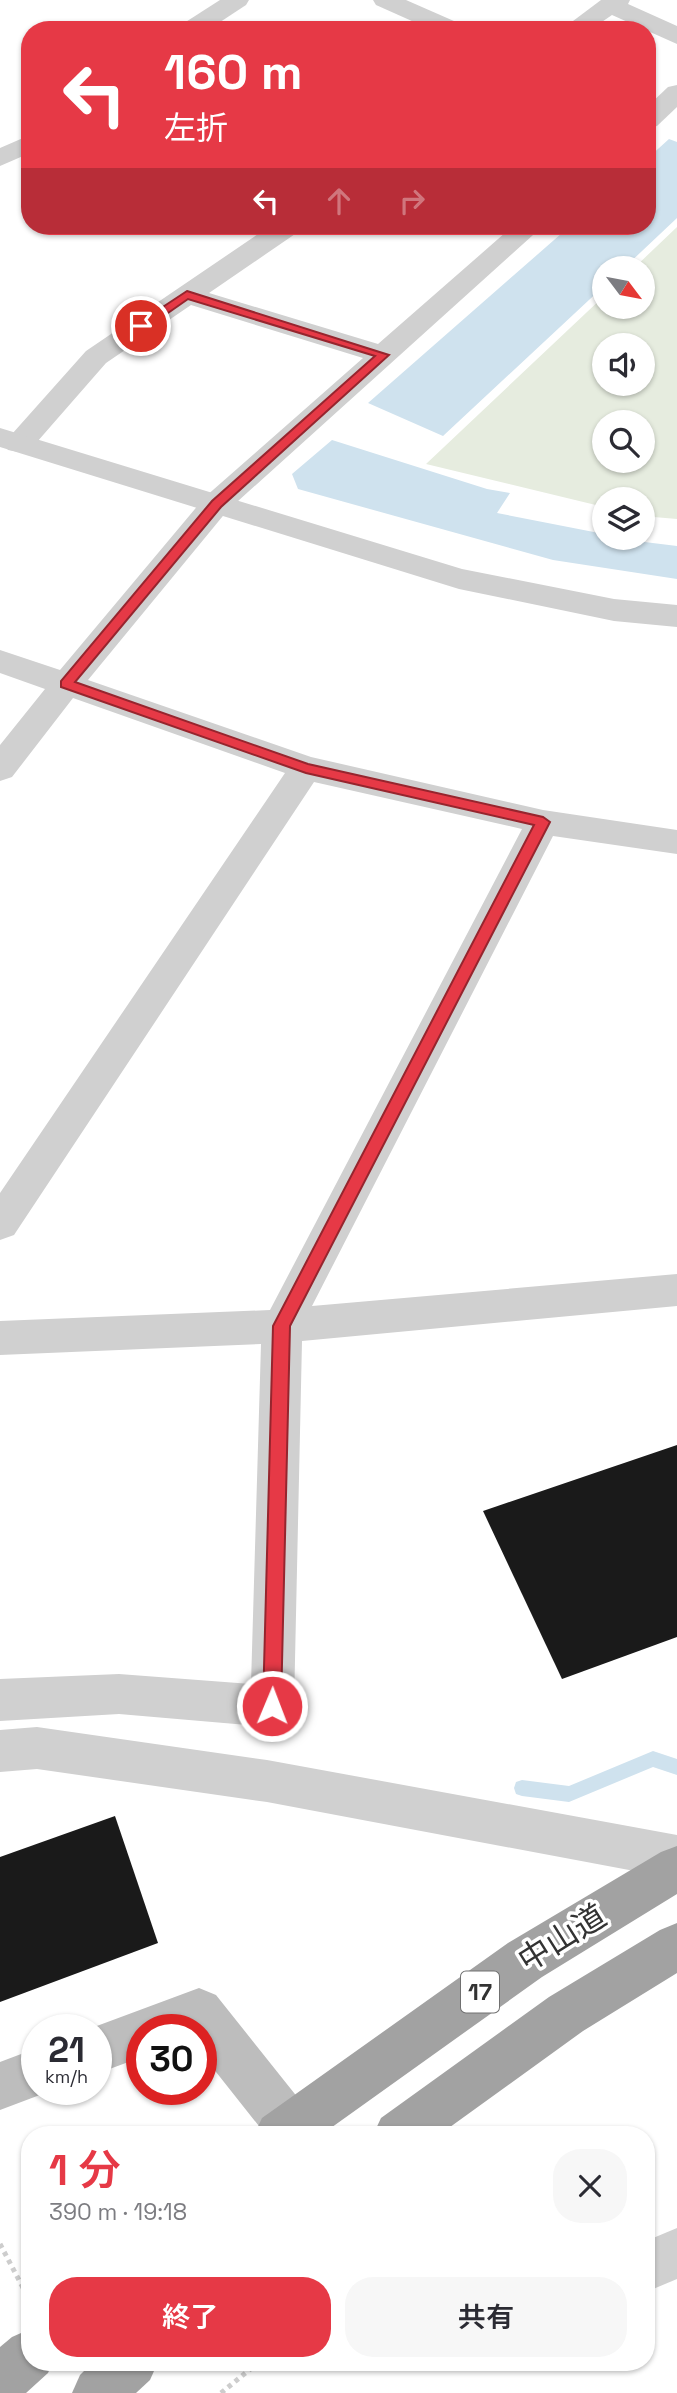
<!DOCTYPE html>
<html lang="ja">
<head>
<meta charset="utf-8">
<style>
  body { margin:0; font-family:"Space Grotesk","Noto Sans JP",sans-serif; background:#f7f7f7; color:#2b2b33; height:100vh; display:flex; flex-direction:column; font-size:26px; white-space:nowrap }
  * { box-sizing:border-box; margin:0 }
  p { font-size:23px; color:#7c7c81 }
  .icon { flex:none; width:38px; height:38px; fill:none; stroke:currentColor; stroke-width:2; stroke-linecap:round; stroke-linejoin:round }
  .map { position:relative; flex:1; overflow:hidden }
  .panel { position:absolute; left:21px; top:2126px; width:634px; height:245px; display:flex; flex-direction:column; background:#fff; border-radius:28px; box-shadow:0 2px 5px #0004 }
  .panel>* { flex:none }
  .guide { position:absolute; left:21px; top:21px; width:635px; height:214px; border-radius:28px; box-shadow:0 2px 5px #0004; background:#e63946; color:#fff; overflow:hidden }
  .needle { width:46px; rotate:122deg }
  .fabs { position:absolute; left:592px; top:256px; display:grid; gap:14px }
  .fabs a { display:grid; place-items:center; width:63px; height:63px; border-radius:50%; background:#fff; box-shadow:0 2px 5px #0004; font-size:35px }
  .speed { position:absolute; left:21px; top:2014px; display:flex; gap:14px; font-size:35px; font-weight:700; text-align:center }
  .speed>* { display:grid; place-content:center; width:91px; height:91px; border-radius:50%; background:#fff; box-shadow:0 2px 5px #0004; line-height:1 }
  .speed small { font-size:18px; font-weight:400 }
  .speed .limit { border:10px solid #d22; background:#fff; color:#111 }
  .pin { position:absolute; display:grid; place-items:center; width:60px; height:60px; color:#fff; margin:-30px; border:4px solid #fff; border-radius:50%; box-shadow:0 2px 7px #0007 }
  .me { position:absolute; width:77px; margin:-38px; rotate:1deg; stroke-linejoin:round; filter:drop-shadow(0 0 5px #0008) }
  .turn { display:flex; align-items:center; gap:24px; height:147px; padding:0 28px; font-size:32px }
  .turn .icon { width:91px; height:91px; stroke-width:2.5 }
  .turn b { display:block; font-size:49px; line-height:60px }
  .lanes { display:flex; align-items:center; height:66px; padding:0 28px; background:#0003; justify-content:center; gap:35px; direction:ltr }
  .lanes .off { opacity:.35 }
  .round { display:grid; place-items:center; flex:none; width:74px; height:74px; border-radius:28px; background:#f7f7f7 }
  .headline { display:flex; align-items:center; justify-content:space-between; height:119px; padding:0 28px }
  h1 { font-size:42px; font-weight:600; line-height:52px; color:#e63946 }
  .button { display:flex; gap:14px; margin-top:auto; padding:14px 28px }
  .button a { flex:1; height:80px; border-radius:28px; background:#e63946; color:#fff; font-size:28px; font-weight:600; line-height:80px; text-align:center }
  .button a+a { background:#f7f7f7; color:#2b2b33 }
  .map>svg:first-child { display:block }
  .green { fill:#e6ecdf; fill-rule:evenodd }
  .water { fill:#cfe2ee }
  .lines { fill:none; stroke-linecap:round; stroke-linejoin:round }
  .stream { fill:#cfe2ee; fill-rule:evenodd }
  .building { fill:#1a1a1a }
  .path { stroke:#cdcdcd; stroke-width:5; stroke-dasharray:4.5 4.5; stroke-linecap:butt }
  .minor { fill:#d0d0d0; fill-rule:evenodd }
  .tertiary { fill:#d0d0d0; fill-rule:evenodd }
  .secondary { fill:#bdbdbd; fill-rule:evenodd }
  .trunk { fill:#a2a2a2; fill-rule:evenodd }
  .route { fill:#e63946; stroke:#96252e; stroke-width:2 }
  .labels { text-anchor:middle; stroke-width:7; stroke-linejoin:round; paint-order:stroke }
  .shield { fill:#fff; stroke:#707070; stroke-width:2 }
  .shield-label { font-size:24px; font-weight:bold; fill:#333 }
  .near-street-label { font-size:32px; fill:#333; stroke:#fff }
</style>
</head>
<body>
<div class="map">
<svg width="677" height="2393" viewBox="0 0 677 2393">
  <rect width="100%" height="100%" fill="#fff"/>
  <path class="green" d="M677 227V519L642 516V499H604V507L426 464 604 296V306H642V268H634ZM604 345H642V383H604ZM604 422H642V460H604Z"/>
  <g class="water">
    <path d="M669 139 677 142V218L624 268H604V286L443 436 368 403 570 226H648V158Z"/>
    <path d="M332 440 487 489 510 493 497 513 604 534V537L677 546V579L553 560 298 489 292 474Z"/>
  </g>
  <g class="lines">
    <path class="stream" d="M653 1751 677 1759V1775L653 1767 569 1802 522 1796 516 1794 514 1788 516 1782 522 1780 569 1786Z"/>
  </g>
  <g class="building">
    <path d="M677 1445V1637L562 1679 483 1511Z"/>
    <path d="M115 1816 158 1943 0 2002V1857Z"/>
  </g>
  <g class="lines">
    <g class="path">
      <path d="M0 2244 30 2301"/>
      <path d="M221 2393 259 2362"/>
    </g>
    <g class="minor">
      <path d="M220 0H249L246 5 208 30H178L181 25Z"/>
      <path d="M373 0H406L463 25 466 30H432L376 5Z"/>
      <path d="M601 0H630L628 4 677 26V44L612 15 590 30H561Z"/>
      <path d="M677 85V107L657 126 648 128V106L668 87Z"/>
      <path d="M30 135V153L0 166V148Z"/>
      <path d="M270 226H302L298 232 209 293 378 344 513 226H543L227 511 88 680 311 757 543 810 677 830V854L553 836 312 1306 677 1274V1306L302 1341 294 1706 288 1721 272 1727 119 1714 0 1721V1679L119 1674 251 1684 261 1344 0 1355V1321L270 1310 522 829 314 782 14 1235 0 1240V1193L285 773 73 698 12 777 0 781V745L45 689 0 673V650L60 670 205 497 363 358 191 305 106 363 30 450 19 452 8 450 4 443 86 351Z"/>
      <path d="M37 1727 267 1760 677 1835V1879L267 1802 37 1769 0 1772V1730Z"/>
    </g>
    <g class="tertiary">
      <path d="M0 428 462 569 614 599 677 605V627L614 621 459 589 0 447Z"/>
      <path d="M677 2228V2279L646 2292V2241Z"/>
    </g>
    <g class="secondary">
      <path d="M199 1988 216 1995 314 2118 322 2135H266L201 2053V2030H142V2057L96 2074V2030H86Z"/>
      <path d="M37 2048V2090H53L0 2110V2062Z"/>
    </g>
    <g class="trunk">
      <path d="M677 1846V1894L542 1977 321 2135H254L262 2118 508 1943 661 1852Z"/>
      <path d="M677 1923V1973L583 2031 439 2135H373L381 2118 549 1997 660 1930Z"/>
      <path d="M30 2329V2362H53L48 2373 26 2393H0V2347L12 2337Z"/>
      <path d="M93 2362H158L150 2380 136 2393H72L80 2375Z"/>
    </g>
  </g>
  <path class="route" d="M187 291 389 355 221 507 75 682 308 764 543 817 550 822 290 1326 281 1706 278 1712 272 1715 265 1712 263 1706 273 1326 534 825 306 773 61 687V681L212 501 375 356 188 299 145 329H137V324Z"/>
  <g class="labels">
    <rect class="shield" x="461" y="1971.5" width="38" height="41" rx="5"/>
    <g class="shield-label">
      <text x="480" y="2000">17</text>
    </g>
    <g class="near-street-label">
      <text transform="translate(562 1938) rotate(-32)" y="11">中山道</text>
    </g>
  </g>
</svg>
<div class="fabs">
<a><svg class="needle" viewBox="-14 -14 28 28"><path d="M0-13l5 13h-10z" fill="#e53935"/><path d="M0 13l5-13h-10z" fill="#7c7c81"/></svg></a>
<a><svg class="icon" aria-label="sound" viewBox="0 0 24 24"><path d="M4 9h4l5-4v14l-5-4H4zM17 9q2 3 0 6"/></svg></a>
<a><svg class="icon" aria-label="search" viewBox="0 0 24 24"><circle cx="10" cy="10" r="6"/><path d="M15 15l6 6"/></svg></a>
<a><svg class="icon" aria-label="layers" viewBox="0 0 24 24"><path d="M12 4l9 5-9 5-9-5zM3 14l9 5 9-5"/></svg></a>
</div>
<div class="speed"><div>21<small>km/h</small></div><div class="limit">30</div></div>
<div class="pin" style="left:141px;top:326px;background:#d93025"><svg class="icon" aria-label="arrive" viewBox="0 0 24 24"><path d="M6 21V4h12l-3 4 3 4H6"/></svg></div>
<svg class="me" style="left:272px;top:1706px" viewBox="-20 -20 40 40"><circle r="17" fill="#e63946" stroke="#fff" stroke-width="3"/><path d="M0-11L8 9 0 5-8 9z" fill="#fff"/></svg>
<div class="guide">
<div class="turn"><svg class="icon" aria-label="left" viewBox="0 0 24 24"><path d="M17 20v-9H6M10 6l-5 5 5 5"/></svg><div><b>160 m</b>左折</div></div>
<div class="lanes"><svg class="icon" aria-label="left" viewBox="0 0 24 24"><path d="M17 20v-9H6M10 6l-5 5 5 5"/></svg><svg class="icon off" aria-label="ahead" viewBox="0 0 24 24"><path d="M12 20V5M6 11l6-6 6 6"/></svg><svg class="icon off" aria-label="right" viewBox="0 0 24 24"><path d="M7 20v-9h11M14 6l5 5-5 5"/></svg></div>
</div>
<section class="panel">
<div class="headline"><div><h1>1 分</h1><p>390 m · 19:18</p></div><a class="round"><svg class="icon" aria-label="close" viewBox="0 0 24 24"><path d="M6 6l12 12M18 6L6 18"/></svg></a></div>
<div class="button"><a>終了</a><a>共有</a></div>
</section>
</div>
</body>
</html>
